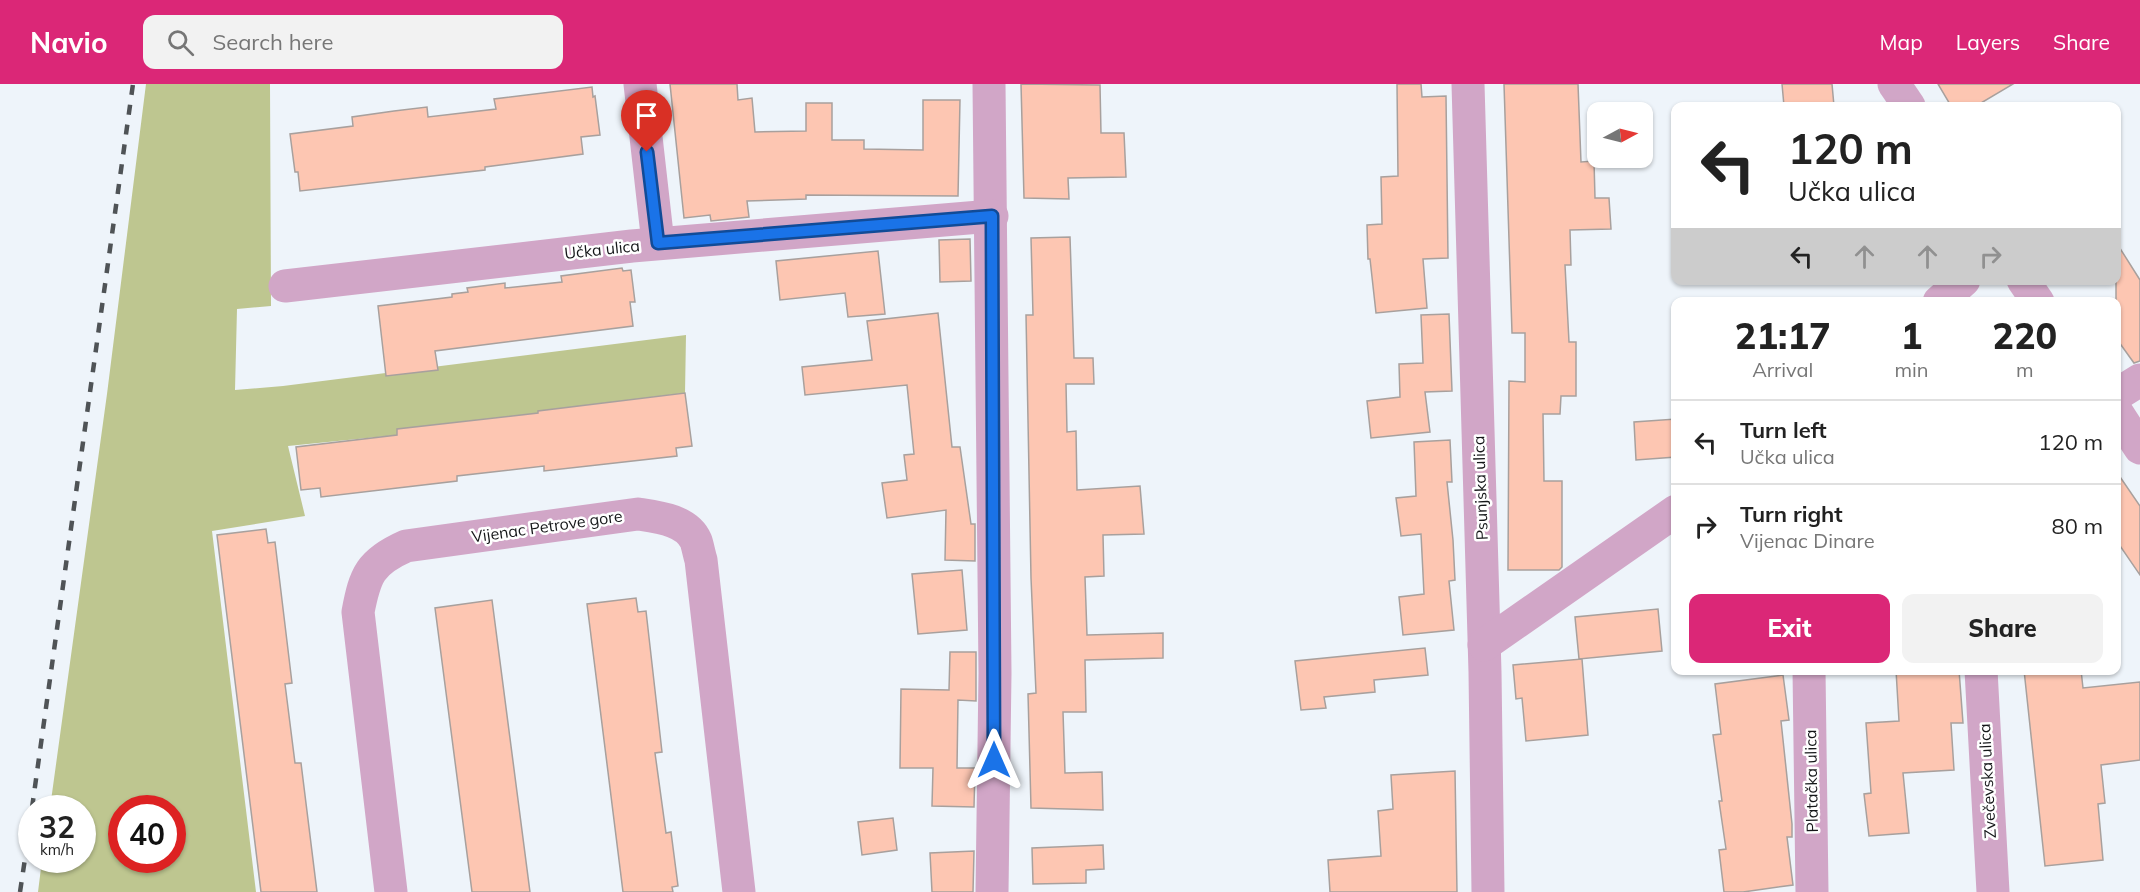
<!DOCTYPE html>
<html lang="en">
<head>
<meta charset="utf-8">
<style>
  body { margin:0; font-family:Mulish,sans-serif; background:#f2f2f2; color:#222; height:100vh; display:flex; flex-direction:column; font-size:22px; white-space:nowrap }
  * { box-sizing:border-box; margin:0 }
  p { font-size:20px; color:#767676 }
  .icon { flex:none; width:33px; height:33px; fill:none; stroke:currentColor; stroke-width:2; stroke-linecap:round; stroke-linejoin:round }
  .map { position:relative; flex:1; overflow:hidden }
  .details { position:absolute; left:1671px; top:213px; width:450px; height:378px; display:flex; flex-direction:column; background:#fff; border-radius:12px; box-shadow:0 2px 4px #0004 }
  .details>* { flex:none }
  .top-card { position:absolute; left:1671px; top:18px; width:450px; height:183px; border-radius:12px; box-shadow:0 2px 4px #0004; background:#fff; color:#222; overflow:hidden }
  .needle { width:39px; rotate:83deg }
  .buttons { position:absolute; left:1587px; top:18px; display:grid; gap:12px }
  .buttons a { display:grid; place-items:center; width:66px; height:66px; border-radius:12px; background:#fff; box-shadow:0 2px 4px #0004; font-size:30px }
  .speed { position:absolute; left:18px; top:711px; display:flex; gap:12px; font-size:30px; font-weight:700; text-align:center }
  .speed>* { display:grid; place-content:center; width:78px; height:78px; border-radius:50%; background:#fff; box-shadow:0 2px 4px #0004; line-height:1 }
  .speed small { font-size:15px; font-weight:400 }
  .speed .limit { border:9px solid #d22; background:#fff; color:#111 }
  .pin { position:absolute; display:grid; place-items:center; width:51px; height:51px; color:#fff; margin:-62px -26px; border-radius:50% 50% 50% 0; rotate:-45deg; box-shadow:0 0 6px #0007 }
  .pin .icon { rotate:45deg }
  .me { position:absolute; width:66px; margin:-33px; rotate:0deg; stroke-linejoin:round; filter:drop-shadow(0 0 4px #0008) }
  .turn { display:flex; align-items:center; gap:21px; height:126px; padding:0 18px; font-size:27px }
  .turn .icon { width:78px; height:78px; stroke-width:2.5 }
  .turn b { display:block; font-size:42px; line-height:51px }
  .lanes { display:flex; align-items:center; height:57px; padding:0 18px; background:#0003; justify-content:center; gap:30px; direction:ltr }
  .lanes .off { opacity:.35 }
  .eta { display:flex; justify-content:space-evenly; align-items:center; height:102px; text-align:center }
  .eta b { font-size:36px; font-weight:800; line-height:42px }
  .button { display:flex; gap:12px; margin-top:auto; padding:12px 18px }
  .button a { flex:1; height:69px; border-radius:12px; background:#db2777; color:#fff; font-size:24px; font-weight:800; line-height:69px; text-align:center }
  .button a+a { background:#f2f2f2; color:#222 }
  ul { padding:0; list-style:none }
  li { display:flex; align-items:center; gap:18px; height:84px; padding:0 18px; border-top:2px solid #e0e0e0 }
  li div { flex:1 }
  li b { display:block; font-size:22px }
  li em { font-style:normal }
  header { display:flex; align-items:center; gap:36px; box-sizing:border-box; height:84px; padding:0 30px; background:#db2777; color:#fff }
  header strong { font-size:28px }
  nav { display:flex; gap:33px; margin-inline-start:auto; font-size:21px }
  .search { width:420px; height:54px; background:#f2f2f2; display:flex; align-items:center; gap:15px; box-sizing:border-box; padding:0 21px; border-radius:12px; color:#767676; font-size:22px }
  .map>svg:first-child { display:block }
  .green { fill:#bec690; fill-rule:evenodd }
  .building { fill:#fdc6b2; stroke:#a8a09d; stroke-width:1.5 }
  .lines { fill:none; stroke-linecap:round; stroke-linejoin:round }
  .minor { stroke:#d1a6c7; stroke-width:33 }
  .rail { stroke:#4f5356; stroke-width:4.5; stroke-dasharray:10 10; stroke-linecap:butt }
  .route-casing { stroke:#114b97; stroke-width:15 }
  .route { stroke:#1a73e8; stroke-width:10 }
  .labels { text-anchor:middle; stroke-width:5; stroke-linejoin:round; paint-order:stroke }
  .street-label { font-size:16px; fill:#141618; stroke:#fff }
</style>
</head>
<body>
<header>
<strong>Navio</strong>
<div class="search"><svg class="icon" aria-label="search" viewBox="0 0 24 24"><circle cx="10" cy="10" r="6"/><path d="M15 15l6 6"/></svg>Search here</div>
<nav><a>Map</a><a>Layers</a><a>Share</a></nav>
</header>
<div class="map">
<svg width="2140" height="808" viewBox="0 0 2140 808">
  <rect width="100%" height="100%" fill="#eef4fa"/>
  <path class="green" d="M146 0H270L271 222 237 225 235 306 283 302 686 251 685 309 538 327V329L397 345V351L288 362 305 432 212 447 256 808H38L42 776H82V724H50L107 310ZM122 724H172V776H122Z"/>
  <g class="building">
    <path d="M670 0H737L738 16 752 14 755 48 806 47V19H832V56H864V65L923 66V16H960L958 112 806 111V115L747 117 749 133 711 137 710 131 684 134Z"/>
    <path d="M1021 0 1100 1 1101 49H1124L1126 93 1068 94 1069 115 1024 114Z"/>
    <path d="M1397 0H1421L1422 13 1446 12 1448 174 1423 175 1427 224 1376 229 1370 175H1368L1367 141 1382 140 1381 93 1398 92Z"/>
    <path d="M1504 0H1578L1581 78 1594 77 1595 114H1609L1611 145 1570 146 1571 181H1565L1569 258H1576V312H1561L1560 330H1543L1544 397H1562V483L1559 486H1508L1509 297 1525 298V249H1512Z"/>
    <path d="M1782 0H1832L1834 22H1784Z"/>
    <path d="M1938 0H2013L1976 22H1951Z"/>
    <path d="M592 3 593 13 595 12 600 51 581 53 583 70 485 83V86L300 107 298 88H295L290 50 353 42 352 33 394 27 427 23 428 33 496 25 494 15Z"/>
    <path d="M1070 153 1074 274H1093L1094 300H1066L1067 348 1076 347 1077 406 1140 402 1144 450 1103 451 1104 492 1085 493 1087 551 1163 549V574L1085 576 1086 628H1063L1065 689 1102 688 1103 726 1031 724 1028 610 1036 609 1031 494 1026 231H1033L1031 154Z"/>
    <path d="M970 155 971 197 940 198 939 156Z"/>
    <path d="M2116 158 2140 196V277L2134 279 2116 254Z"/>
    <path d="M878 167 885 230 848 233 845 209 780 216 776 177Z"/>
    <path d="M622 184 623 187 631 186 635 218H630L633 242 435 267 438 286 386 292 378 222 452 213V210L468 208 467 204 505 199V204L562 198 561 192Z"/>
    <path d="M938 229 952 363H960L971 440H975V477L945 476 946 426 887 434 882 399 907 396 904 371 914 370 907 301 805 311 802 283 872 276 867 237Z"/>
    <path d="M1449 230 1452 307 1425 308 1430 348 1371 354 1367 317 1400 313 1399 280 1423 279 1421 231Z"/>
    <path d="M685 309 692 362 676 364 677 372 544 387V382L457 392V397L321 413 320 404 301 406 296 363 397 351V345L538 329V327Z"/>
    <path d="M1676 335V373L1636 376 1634 338Z"/>
    <path d="M1450 356 1452 398H1447L1453 456 1455 496 1449 497 1454 546 1403 551 1399 513 1424 510 1421 450 1401 452 1396 414 1416 412 1414 358Z"/>
    <path d="M2116 387 2140 422V491L2116 456Z"/>
    <path d="M266 445 268 459 275 458 292 599 285 600 295 679H301L317 808H261L217 451Z"/>
    <path d="M962 486 967 546 918 550 912 490Z"/>
    <path d="M636 514 638 528 646 527 662 668 655 669 666 749 671 748 678 802 672 803 673 808H623L587 520Z"/>
    <path d="M492 516 530 808H472L435 524Z"/>
    <path d="M1658 525 1662 567 1579 575 1575 533Z"/>
    <path d="M1425 564 1428 591 1374 596 1375 608 1324 613 1326 624 1301 626 1295 577Z"/>
    <path d="M950 568H976V617L958 616 957 684H975L974 723 932 722 933 684H900L901 605 949 606Z"/>
    <path d="M1582 575 1588 651 1526 657 1522 614 1516 615 1513 581Z"/>
    <path d="M1896 586H1959L1963 639H1951L1954 686 1903 689 1909 749 1869 752 1864 710 1871 709 1866 639 1899 637Z"/>
    <path d="M2024 586H2081L2083 604 2140 598V676L2101 681 2105 719 2098 720 2103 776 2045 782Z"/>
    <path d="M1783 591 1789 636 1781 637 1792 740V753H1787L1793 801 1743 808H1724L1719 766 1726 765 1719 717H1722L1713 651 1721 650 1715 600Z"/>
    <path d="M1455 687 1457 808H1330L1328 776 1381 772 1378 727 1393 725 1391 691Z"/>
    <path d="M893 734 897 766 862 771 858 738Z"/>
    <path d="M1103 761 1104 785 1086 786V799L1033 800 1032 764Z"/>
    <path d="M974 767 973 808H932L930 769Z"/>
  </g>
  <g class="lines">
    <g class="minor">
      <path d="M640 0 658 159"/>
      <path d="M989 0 995 589 992 808"/>
      <path d="M1468 0 1485 588 1488 808"/>
      <path d="M1894 0 1909 22"/>
      <path d="M2023 196 2038 218"/>
      <path d="M285 202 632 162 992 132"/>
      <path d="M1939 218 1964 196"/>
      <path d="M2116 311 2140 296"/>
      <path d="M2116 327 2140 364"/>
      <path d="M1484 561 1676 427"/>
      <path d="M1809 586 1812 808"/>
      <path d="M1981 586 1993 808"/>
      <path d="M391 808 358 528C365 491 370 478 406 462L638 430C658 433 687 436 696 457 698 463 699 470 701 476L739 808"/>
    </g>
    <g class="rail">
      <path d="M32 724 133 0"/>
      <path d="M20 808 32 728"/>
    </g>
  </g>
  <g class="lines">
    <g class="route-casing">
      <path id="route" d="M647 68 658 159 992 132 994 676"/>
    </g>
    <use href="#route" class="route"/>
  </g>
  <g class="labels">
    <g class="street-label">
      <text transform="translate(602 165) rotate(-6)" y="6">Učka ulica</text>
      <text transform="translate(1480 404) rotate(-92)" y="6">Psunjska ulica</text>
      <text transform="translate(547 442) rotate(-8)" y="6">Vijenac Petrove gore</text>
      <text transform="translate(1811 697) rotate(-91)" y="6">Platačka ulica</text>
      <text transform="translate(1987 697) rotate(-93)" y="6">Zvečevska ulica</text>
    </g>
  </g>
</svg>
<div class="buttons">
<a><svg class="needle" viewBox="-14 -14 28 28"><path d="M0-13l5 13h-10z" fill="#e53935"/><path d="M0 13l5-13h-10z" fill="#767676"/></svg></a>
</div>
<div class="speed"><div>32<small>km/h</small></div><div class="limit">40</div></div>
<div class="pin" style="left:647px;top:68px;background:#d93025"><svg class="icon" aria-label="arrive" viewBox="0 0 24 24"><path d="M6 21V4h12l-3 4 3 4H6"/></svg></div>
<svg class="me" style="left:994px;top:676px" viewBox="-20 -20 40 40"><path d="M0-17L14 15 0 8-14 15z" fill="#1a73e8" stroke="#fff" stroke-width="4"/></svg>
<div class="top-card">
<div class="turn"><svg class="icon" aria-label="left" viewBox="0 0 24 24"><path d="M17 20v-9H6M10 6l-5 5 5 5"/></svg><div><b>120 m</b>Učka ulica</div></div>
<div class="lanes"><svg class="icon" aria-label="left" viewBox="0 0 24 24"><path d="M17 20v-9H6M10 6l-5 5 5 5"/></svg><svg class="icon off" aria-label="ahead" viewBox="0 0 24 24"><path d="M12 20V5M6 11l6-6 6 6"/></svg><svg class="icon off" aria-label="ahead" viewBox="0 0 24 24"><path d="M12 20V5M6 11l6-6 6 6"/></svg><svg class="icon off" aria-label="right" viewBox="0 0 24 24"><path d="M7 20v-9h11M14 6l5 5-5 5"/></svg></div>
</div>
<section class="details">
<div class="eta">
<div><b>21:17</b><p>Arrival</p></div>
<div><b>1</b><p>min</p></div>
<div><b>220</b><p>m</p></div>
</div>
<ul>
<li><svg class="icon" aria-label="left" viewBox="0 0 24 24"><path d="M17 20v-9H6M10 6l-5 5 5 5"/></svg><div><b>Turn left</b><p>Učka ulica</p></div><em>120 m</em></li>
<li><svg class="icon" aria-label="right" viewBox="0 0 24 24"><path d="M7 20v-9h11M14 6l5 5-5 5"/></svg><div><b>Turn right</b><p>Vijenac Dinare</p></div><em>80 m</em></li>
</ul>
<div class="button"><a>Exit</a><a>Share</a></div>
</section>
</div>
</body>
</html>
